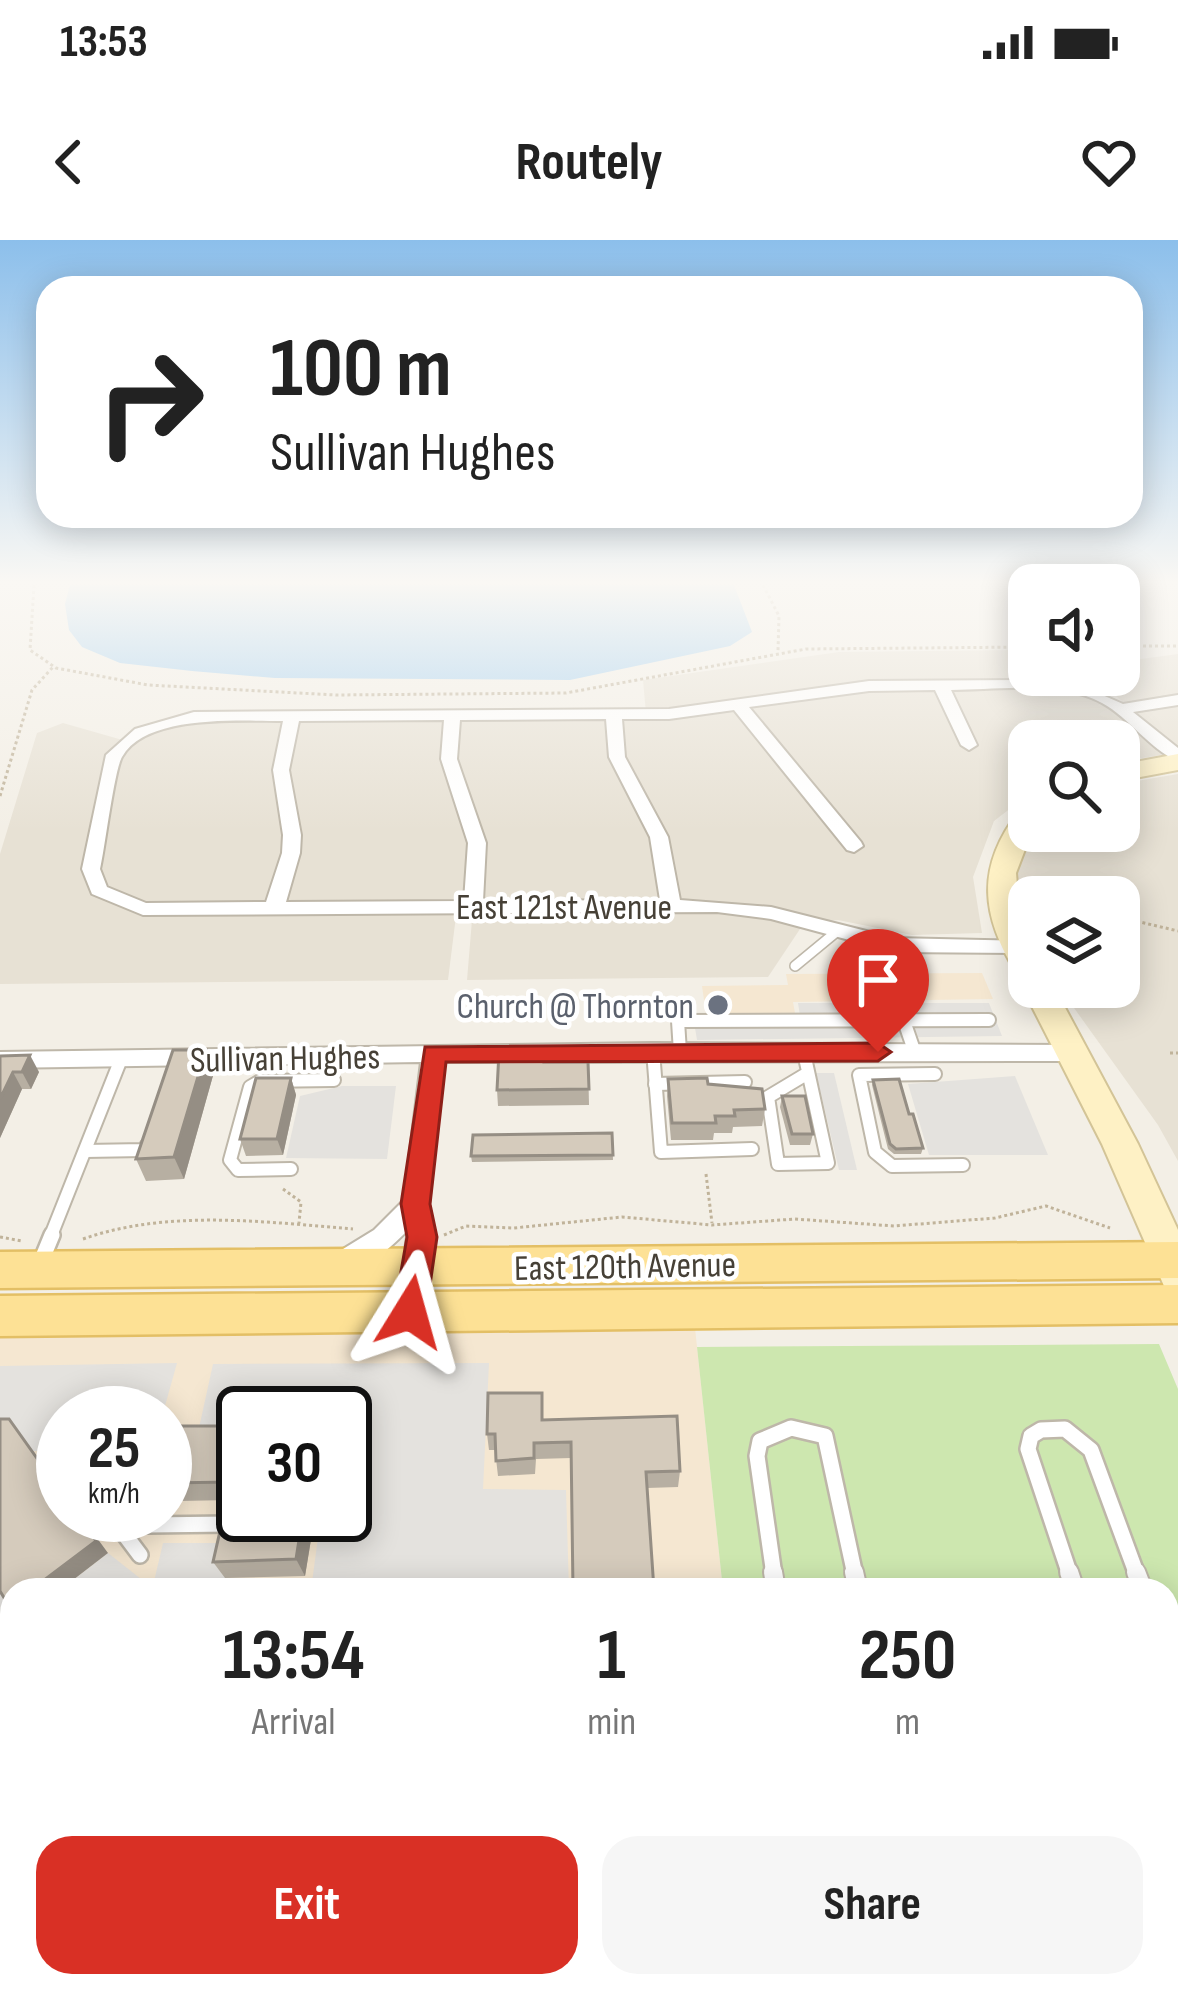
<!DOCTYPE html>
<html lang="en">
<head>
<meta charset="utf-8">
<style>
  body { margin:0; font-family:"Sofia Sans Condensed",sans-serif; background:#f6f6f6; color:#222; height:100vh; display:flex; flex-direction:column; font-size:45px; white-space:nowrap }
  * { box-sizing:border-box; margin:0 }
  p { font-size:39px; color:#767676 }
  .icon { flex:none; width:66px; height:66px; fill:none; stroke:currentColor; stroke-width:2; stroke-linecap:round; stroke-linejoin:round }
  .map { position:relative; flex:1; overflow:hidden }
  .drawer { position:absolute; left:0px; top:1338px; width:1179px; height:420px; display:flex; flex-direction:column; background:#fff; border-radius:36px 36px 0 0; box-shadow:0 6px 30px #0003 }
  .drawer>* { flex:none }
  .hud { position:absolute; left:36px; top:36px; width:1107px; height:252px; border-radius:36px; box-shadow:0 6px 30px #0003; background:#fff; color:#222; overflow:hidden }
  .controls { position:absolute; left:1008px; top:324px; display:grid; gap:24px }
  .controls a { display:grid; place-items:center; width:132px; height:132px; border-radius:24px; background:#fff; box-shadow:0 6px 30px #0003; font-size:60px }
  .speed { position:absolute; left:36px; top:1146px; display:flex; gap:24px; font-size:60px; font-weight:700; text-align:center }
  .speed>* { display:grid; place-content:center; width:156px; height:156px; border-radius:50%; background:#fff; box-shadow:0 6px 30px #0003; line-height:1 }
  .speed small { font-size:30px; font-weight:400 }
  .speed .limit { border:6px solid #111; border-radius:18px; background:#fff; color:#111 }
  .pin { position:absolute; display:grid; place-items:center; width:102px; height:102px; color:#fff; margin:-123px -51px; border-radius:50% 50% 50% 0; rotate:-45deg; box-shadow:0 0 12px #0007 }
  .pin .icon { rotate:45deg }
  .me { position:absolute; width:132px; margin:-66px; rotate:8deg; stroke-linejoin:round; filter:drop-shadow(0 0 9px #0008) }
  .turn { display:flex; align-items:center; gap:42px; height:252px; padding:0 36px; font-size:54px }
  .turn .icon { width:156px; height:156px; stroke-width:2.5 }
  .turn b { display:block; font-size:84px; line-height:102px }
  .eta { display:flex; justify-content:space-evenly; align-items:center; height:204px; text-align:center }
  .eta b { font-size:72px; font-weight:700; line-height:84px }
  .button { display:flex; gap:24px; margin-top:auto; padding:24px 36px }
  .button a { flex:1; height:138px; border-radius:36px; background:#d93025; color:#fff; font-size:48px; font-weight:700; line-height:138px; text-align:center }
  .button a+a { background:#f6f6f6; color:#222 }
  .status { display:flex; justify-content:space-between; align-items:center; height:84px; padding:0 60px; background:#fff; direction:ltr }
  .status svg { height:33px; fill:currentColor }
  header { display:flex; justify-content:space-between; align-items:center; height:156px; padding:0 36px; background:#fff; font-size:54px; font-weight:700 }
  .map>svg:first-child { display:block }
  .residential { fill:#e7e1d4 }
  .commercial { fill:#f5e7d1; fill-rule:evenodd }
  .green { fill:#cde7af }
  .parking { fill:#e4e2de }
  .water { fill:#a3cff0 }
  .lines { fill:none; stroke-linecap:round; stroke-linejoin:round }
  .lane-far3-casing { stroke:#beb7a9; stroke-width:12 }
  .lane-far2-casing { stroke:#beb7a9; stroke-width:16 }
  .lane-far1-casing { stroke:#beb7a9; stroke-width:20 }
  .lane-casing { stroke:#beb7a9; stroke-width:22 }
  .street-casing { stroke:#beb7a9; stroke-width:4 }
  .secondary-casing { stroke:#d3c497; stroke-width:4 }
  .primary-casing { stroke:#e3bf65; stroke-width:5 }
  .path { stroke:#c0b39a; stroke-width:3; stroke-dasharray:3 3; stroke-linecap:butt }
  .lane-far3 { stroke:#fff; stroke-width:9 }
  .lane-far2 { stroke:#fff; stroke-width:12 }
  .lane-far1 { stroke:#fff; stroke-width:15 }
  .lane { stroke:#fff; stroke-width:18 }
  .street { fill:#fff; fill-rule:evenodd }
  .secondary { fill:#fef1c5; fill-rule:evenodd }
  .primary { fill:#fde195; fill-rule:evenodd }
  .wall { fill:#b7afa2 }
  .shaded-wall { fill:#958e84 }
  .building { fill:#d5cbbc; stroke:#958e84; stroke-width:3 }
  .route { fill:#d93025; stroke:#8d1f18; stroke-width:3 }
  .worship-dot { fill:#6b7280; stroke:#fff; stroke-width:4.5 }
  .labels { text-anchor:middle; stroke-width:9; stroke-linejoin:round; paint-order:stroke }
  .street-label { font-size:36px; fill:#464036; stroke:#fff }
  .worship-label { font-size:36px; fill:#5b616d; stroke:#fff; text-anchor:end }
</style>
</head>
<body>
<div class="status"><b>13:53</b><svg viewBox="0 0 49 12"><path d="M0 12V9h3v3zM5 12V6h3v6zM10 12V3h3v9zM15 12V0h3v12zM26 1h20v11H26zM47 4h2v5h-2z"/></svg></div>
<header><svg class="icon" aria-label="back" viewBox="0 0 24 24"><path d="M15 5l-7 7 7 7"/></svg>Routely<svg class="icon" aria-label="heart" viewBox="0 0 24 24"><path d="M12 20l-8-8c-3-5 5-10 8-4 3-6 11-1 8 4z"/></svg></header>
<div class="map">
<svg width="1178" height="1758" viewBox="0 0 1178 1758">
  <rect width="100%" height="100%" fill="#f3efe6"/>
  <g class="residential">
    <path d="M1029 410V435H1061L1067 448 1128 467 1094 435H1119V422L1178 414V512L1119 522V501H1029V554L994 581 973 637 982 693 912 695 838 680 804 683 768 737 467 740 473 668H457L448 740 0 744V614L37 493 63 483 126 501 180 479 646 473 643 440 839 412Z"/>
    <path d="M1178 534V921L1158 885 1059 747H1119V657H1029V698L1022 686 1015 634 1020 611 1033 591H1119V544Z"/>
  </g>
  <g class="commercial">
    <path d="M982 733 993 759 793 762 795 773 706 774 702 746 788 745 786 734Z"/>
    <path d="M695 1088 723 1350H12V1520L0 1519V1098ZM63 1173H165V1275H63ZM243 1173H345V1275H243Z"/>
  </g>
  <path class="green" d="M1159 1104 1178 1149V1515L1167 1529V1350H723L697 1107Z"/>
  <g class="parking">
    <path d="M798 763H989L1002 796 697 800 695 788H802Z"/>
    <path d="M816 833H834L857 930H839Z"/>
    <path d="M1015 836 1048 915H929L908 844Z"/>
    <path d="M342 846H396L387 919 286 918 300 856Z"/>
    <path d="M177 1123 163 1173H63V1211H33L0 1194V1126Z"/>
    <path d="M489 1123 483 1249 566 1250 569 1350H311L321 1275H345V1173H243V1196L197 1197 213 1124Z"/>
    <path d="M163 1303H232L223 1350H152Z"/>
    <path d="M108 1313 141 1339 130 1350H60Z"/>
    <path d="M0 1341 12 1360V1498L0 1496Z"/>
  </g>
  <path class="water" d="M70 345H734L752 392 730 406 570 440 275 438 192 431 120 423 82 407 69 390 65 364Z"/>
  <g class="lines">
    <g class="lane-far3-casing">
      <path id="lane-far3" d="M795 726 835 693"/>
    </g>
    <g class="lane-far2-casing">
      <g id="lane-far2">
        <path d="M904 781 915 813"/>
        <path d="M653 811 661 912 752 909"/>
        <path d="M680 812 678 781 989 780"/>
        <path d="M804 813 828 923 778 924 768 857 808 833"/>
        <path d="M935 834 859 835 875 912 892 926 963 925"/>
        <path d="M655 844 745 842"/>
        <path d="M85 911 144 910 146 906"/>
        <path d="M291 929 238 930 230 920 250 847 260 841 334 840"/>
        <path d="M50 998 121 819"/>
      </g>
    </g>
    <g class="lane-far1-casing">
      <g id="lane-far1">
        <path d="M40 1024 52 995"/>
        <path d="M110 1275 140 1315"/>
        <path d="M148 1285 230 1284"/>
        <path d="M774 1335 757 1216 760 1201 791 1188 825 1196 855 1335"/>
        <path d="M1070 1335 1028 1209 1031 1196 1041 1190 1065 1189 1091 1210 1137 1335"/>
      </g>
    </g>
    <g class="lane-casing">
      <g id="lane">
        <path d="M773 1332 776 1350"/>
        <path d="M854 1332 858 1350"/>
        <path d="M1069 1332 1075 1350"/>
        <path d="M1136 1332 1143 1350"/>
        <path d="M1167 1408 1178 1430"/>
        <path d="M1167 1584 1178 1574"/>
        <path d="M0 1625 12 1627"/>
        <path d="M474 1746V1758"/>
        <path d="M1158 1746 1161 1758"/>
        <path d="M65 1758 69 1746"/>
      </g>
    </g>
    <g class="street-casing">
      <g id="street">
        <path d="M1036 440 1084 447 1123 464 1178 455V465L1133 472 1178 508V521C1149 509 1130 478 1102 463 1060 440 997 450 951 450L977 505 969 510 961 505 935 450 869 451 749 467 861 602 863 606 854 612 847 610 734 470 669 479H622L625 517 668 597 680 660 771 667 894 698 1024 701 1027 706 1024 711 1017 713 894 712 771 679 717 672 143 675 92 654 82 629 106 515 135 489 194 472 669 469 869 441ZM606 479 609 517 650 597 660 660 483 661 486 603 457 519 460 480ZM444 480 441 519 468 603 464 661 286 662 300 613 301 595 289 530 299 481ZM283 481 273 530 283 595 282 613 266 662 146 663 107 647 100 629C105 608 114 531 122 517 146 474 241 481 283 481Z"/>
        <path d="M653 803 1073 805 1084 813 1073 821 444 822 429 964 435 997 424 1072 420 1081 410 1084 400 1081 396 1072 408 990C391 1007 356 1041 330 1033L327 1025 330 1017 374 990 404 960 421 822 0 828V812Z"/>
      </g>
    </g>
    <g class="secondary-casing">
      <g id="secondary">
        <path d="M1178 514V530L1119 541V525Z"/>
        <path d="M1029 569 1032 591 1016 633 1019 671 1029 697V747H1054L1138 904 1178 990V1051L1164 1046 1102 904 1022 747 1028 739 1018 736C981 676 975 628 1019 571Z"/>
      </g>
    </g>
    <g class="primary-casing">
      <g id="primary">
        <path d="M1178 1002V1038L0 1048V1012Z"/>
        <path d="M1178 1045V1083L0 1096V1056Z"/>
      </g>
    </g>
    <g class="path">
      <path d="M34 345 30 410 56 428 148 445 336 455 566 453 806 409 1029 407"/>
      <path d="M763 345 779 376 778 411"/>
      <path d="M1119 406H1178"/>
      <path d="M0 556 32 450 53 427"/>
      <path d="M1119 677 1178 691"/>
      <path d="M1170 813H1178"/>
      <path d="M706 934 712 983"/>
      <path d="M283 949 301 962 299 983"/>
      <path d="M444 995 466 986 514 988 622 977 712 985 795 979 894 986 995 978 1046 966 1110 988"/>
      <path d="M0 997 22 1001"/>
      <path d="M83 999C168 969 265 982 353 989"/>
    </g>
    <use href="#lane-far3" class="lane-far3"/>
    <use href="#lane-far2" class="lane-far2"/>
    <use href="#lane-far1" class="lane-far1"/>
    <use href="#lane" class="lane"/>
    <use href="#street" class="street"/>
    <use href="#secondary" class="secondary"/>
    <use href="#primary" class="primary"/>
  </g>
  <g class="wall">
    <path d="M0 816 39 832 31 849H22L0 898Z"/>
    <path d="M545 822H588L589 865 498 866 497 850Z"/>
    <path d="M214 832 184 939 146 941 136 919Z"/>
    <path d="M291 838 296 855 283 915 246 916 240 899Z"/>
    <path d="M668 839 708 844 765 869 762 886 733 887 732 893H714L713 900H671L667 856Z"/>
    <path d="M873 840 909 874 923 908 921 914H894L888 909 872 845Z"/>
    <path d="M782 856 813 894 810 905H790L780 867Z"/>
    <path d="M612 893 613 920 472 922 471 916Z"/>
    <path d="M543 1180 680 1231 678 1247 647 1248 571 1218 536 1219 535 1234 498 1236 495 1210H489L487 1194Z"/>
    <path d="M243 1186V1275H315L305 1336 225 1338 213 1322 231 1268V1260L179 1261 166 1243Z"/>
  </g>
  <g class="shaded-wall">
    <path d="M206 810 214 832 184 939 174 917Z"/>
    <path d="M30 815 39 832 31 849 22 832Z"/>
    <path d="M13 832 22 849 0 898V859Z"/>
    <path d="M291 838 296 855 283 915 277 899Z"/>
    <path d="M9 1179 63 1252V1255Z"/>
    <path d="M78 1275H80L108 1313 60 1350H31Z"/>
    <path d="M303 1275H315L305 1336 296 1319Z"/>
  </g>
  <g class="building">
    <path d="M173 810H206L174 917 136 919Z"/>
    <path d="M545 811 544 822H588L589 849 497 850 499 812Z"/>
    <path d="M30 815 22 832H13L0 859V816Z"/>
    <path d="M256 838H291L277 899H240Z"/>
    <path d="M707 838 708 844 762 849 765 869 734 870 735 876H715L716 883H672L668 839Z"/>
    <path d="M899 839 909 874H913L923 908 896 909 890 904 873 840Z"/>
    <path d="M782 856H805L813 894H792Z"/>
    <path d="M612 893 613 915 471 916 473 895Z"/>
    <path d="M488 1153H542V1180L677 1176 680 1231 646 1232 654 1350H573L571 1202 534 1203V1218L496 1221 495 1194H487Z"/>
    <path d="M0 1179H9L63 1255V1275H78L96 1301 31 1350H12V1364L9 1366 0 1351Z"/>
    <path d="M182 1186H243V1275H303L296 1319 213 1322 223 1278 231 1268V1242L166 1243Z"/>
  </g>
  <linearGradient id="sky" x2="0" y2="1"><stop stop-color="#8cbfeb"/><stop offset="0.58" stop-color="#faf8f4"/><stop offset="1" stop-color="#faf8f4" stop-opacity="0"/></linearGradient>
  <rect width="1178" height="591" fill="url(#sky)"/>
  <path class="route" d="M878 803 891 812 878 821 446 822 430 964 437 997 426 1072 421 1082 410 1086 399 1082 394 1072 407 997 401 964 425 807Z"/>
  <circle class="worship-dot" cx="718" cy="765" r="12"/>
  <g class="labels">
    <g class="street-label">
      <text x="564" y="679">East 121st Avenue</text>
      <text transform="translate(285 817) rotate(-1)" y="13">Sullivan Hughes</text>
      <text transform="translate(625 1025) rotate(-1)" y="13">East 120th Avenue</text>
    </g>
    <g class="worship-label">
      <text x="694" y="778">Church @ Thornton</text>
    </g>
  </g>
</svg>
<div class="controls">
<a><svg class="icon" aria-label="sound" viewBox="0 0 24 24"><path d="M4 9h4l5-4v14l-5-4H4zM17 9q2 3 0 6"/></svg></a>
<a><svg class="icon" aria-label="search" viewBox="0 0 24 24"><circle cx="10" cy="10" r="6"/><path d="M15 15l6 6"/></svg></a>
<a><svg class="icon" aria-label="layers" viewBox="0 0 24 24"><path d="M12 4l9 5-9 5-9-5zM3 14l9 5 9-5"/></svg></a>
</div>
<div class="speed"><div>25<small>km/h</small></div><div class="limit">30</div></div>
<div class="pin" style="left:878px;top:812px;background:#d93025"><svg class="icon" aria-label="arrive" viewBox="0 0 24 24"><path d="M6 21V4h12l-3 4 3 4H6"/></svg></div>
<svg class="me" style="left:410px;top:1072px" viewBox="-20 -20 40 40"><path d="M0-17L14 15 0 8-14 15z" fill="#d93025" stroke="#fff" stroke-width="4"/></svg>
<div class="hud">
<div class="turn"><svg class="icon" aria-label="right" viewBox="0 0 24 24"><path d="M7 20v-9h11M14 6l5 5-5 5"/></svg><div><b>100 m</b>Sullivan Hughes</div></div>
</div>
<section class="drawer">
<div class="eta">
<div><b>13:54</b><p>Arrival</p></div>
<div><b>1</b><p>min</p></div>
<div><b>250</b><p>m</p></div>
</div>
<div class="button"><a>Exit</a><a>Share</a></div>
</section>
</div>
</body>
</html>
